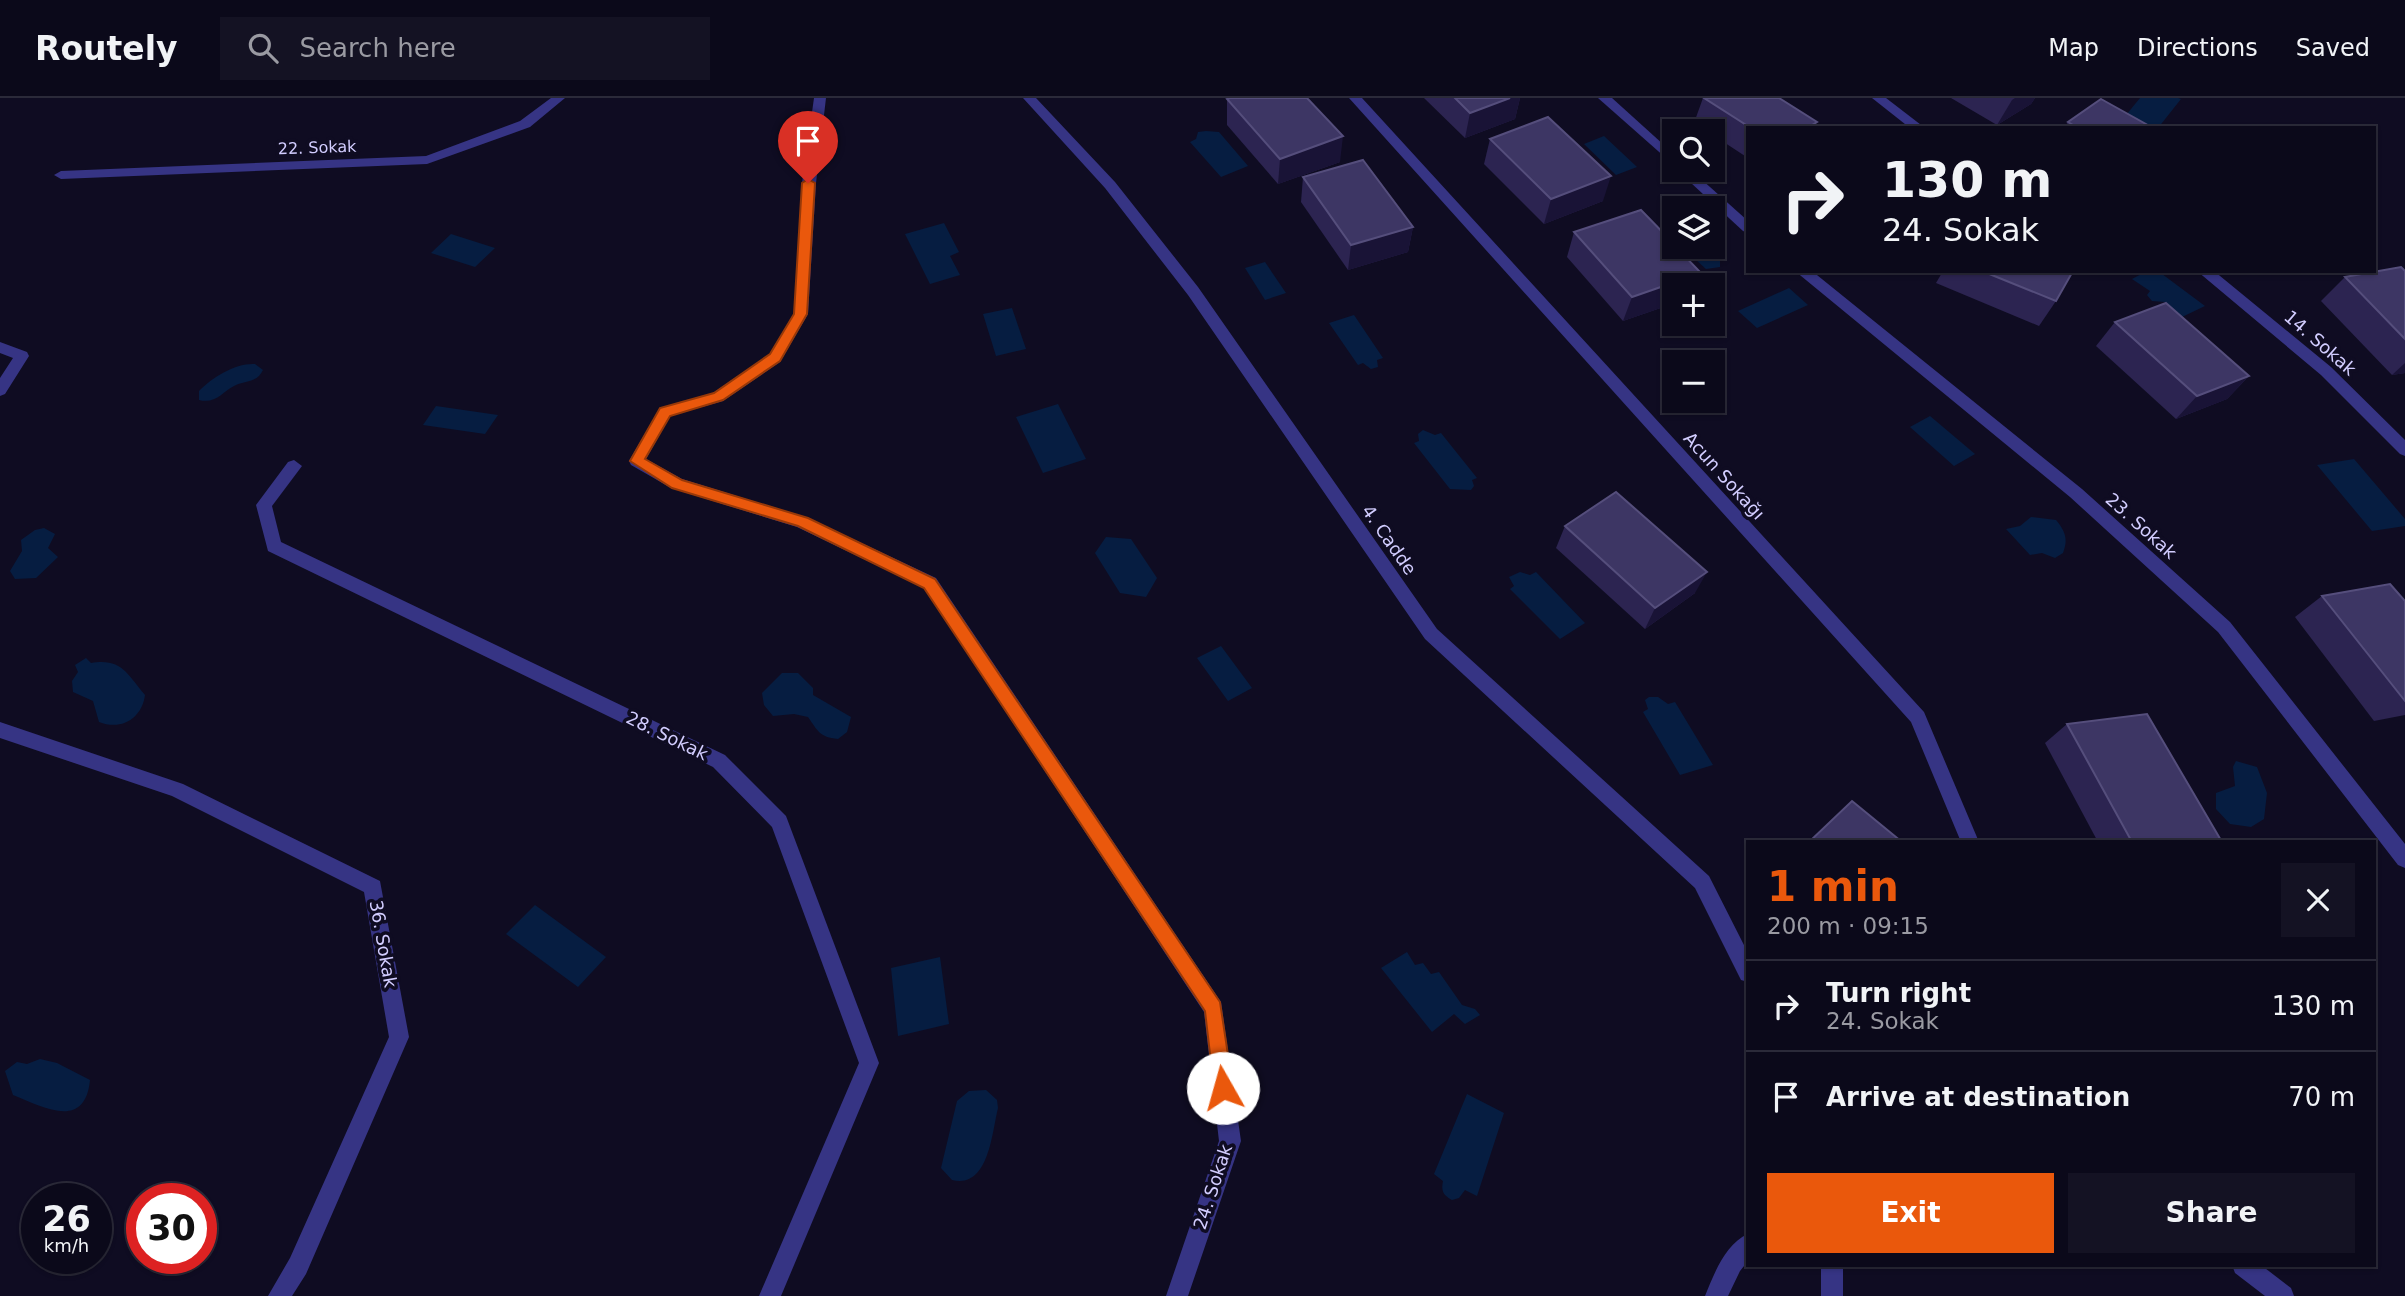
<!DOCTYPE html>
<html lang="en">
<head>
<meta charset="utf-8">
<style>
  body { margin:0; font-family:"DejaVu Sans",sans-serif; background:#141223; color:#f1f3f6; height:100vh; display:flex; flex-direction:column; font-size:26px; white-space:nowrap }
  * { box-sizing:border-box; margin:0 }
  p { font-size:23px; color:#9a9aa2 }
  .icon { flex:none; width:38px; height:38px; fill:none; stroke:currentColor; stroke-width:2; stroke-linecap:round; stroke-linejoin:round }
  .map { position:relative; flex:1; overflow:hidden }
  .details { position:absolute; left:1746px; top:742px; width:630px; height:427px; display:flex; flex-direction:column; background:#0b091a; border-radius:0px; box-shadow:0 2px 5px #0004,0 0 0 2px #2b2a39 }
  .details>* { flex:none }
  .top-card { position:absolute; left:1746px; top:28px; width:630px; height:147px; border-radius:0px; box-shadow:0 2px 5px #0004,0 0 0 2px #2b2a39; background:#0b091a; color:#f1f3f6; overflow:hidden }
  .fabs { position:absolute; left:1662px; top:21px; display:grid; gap:14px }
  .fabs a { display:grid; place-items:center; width:63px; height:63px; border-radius:0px; background:#0b091a; box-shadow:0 2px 5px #0004,0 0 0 2px #2b2a39; font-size:35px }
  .speed { position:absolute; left:21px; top:1085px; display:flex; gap:14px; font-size:35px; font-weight:700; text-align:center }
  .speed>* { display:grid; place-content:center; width:91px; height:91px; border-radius:50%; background:#0b091a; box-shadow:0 2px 5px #0004,0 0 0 2px #2b2a39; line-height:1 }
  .speed small { font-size:18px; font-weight:400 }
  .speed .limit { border:10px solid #d22; background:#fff; color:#111 }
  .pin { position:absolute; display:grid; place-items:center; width:60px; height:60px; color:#fff; margin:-72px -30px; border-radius:50% 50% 50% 0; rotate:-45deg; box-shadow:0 0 7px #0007 }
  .pin .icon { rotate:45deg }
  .me { position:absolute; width:77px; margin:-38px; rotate:353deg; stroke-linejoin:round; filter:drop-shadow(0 0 5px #0008) }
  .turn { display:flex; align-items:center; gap:24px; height:147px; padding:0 21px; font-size:32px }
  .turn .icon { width:91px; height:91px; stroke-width:2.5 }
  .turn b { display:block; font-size:49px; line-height:60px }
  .round { display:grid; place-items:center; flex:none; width:74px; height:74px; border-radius:0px; background:#141223 }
  .head { display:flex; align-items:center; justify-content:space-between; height:119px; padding:0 21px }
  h1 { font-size:42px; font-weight:600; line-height:52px; color:#ea580c }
  .primary-button { display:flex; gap:14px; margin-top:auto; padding:14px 21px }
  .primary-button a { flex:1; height:80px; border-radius:0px; background:#ea580c; color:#fff; font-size:28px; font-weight:600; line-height:80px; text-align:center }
  .primary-button a+a { background:#141223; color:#f1f3f6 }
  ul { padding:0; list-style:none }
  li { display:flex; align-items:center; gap:21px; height:91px; padding:0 21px; border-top:2px solid #2b2a39 }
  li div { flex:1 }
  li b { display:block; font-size:26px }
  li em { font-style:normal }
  header { display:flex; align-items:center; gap:42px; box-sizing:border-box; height:98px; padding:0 35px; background:#0b091a; border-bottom:2px solid #2b2a39 }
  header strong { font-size:33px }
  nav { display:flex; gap:38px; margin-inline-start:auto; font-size:24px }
  .search { width:490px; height:63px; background:#141223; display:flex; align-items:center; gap:18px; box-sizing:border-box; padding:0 24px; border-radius:0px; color:#9a9aa2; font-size:26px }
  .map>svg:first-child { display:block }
  .water { fill:#061d41 }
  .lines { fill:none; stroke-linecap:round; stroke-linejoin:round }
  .minor { fill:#363484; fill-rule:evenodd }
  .wall { fill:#2c2451 }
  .shaded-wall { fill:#191336 }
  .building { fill:#3d3664; stroke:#554e7c; stroke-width:2 }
  .route { fill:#ea580c; stroke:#983908; stroke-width:2 }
  .labels { text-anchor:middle; stroke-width:7; stroke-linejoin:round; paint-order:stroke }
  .far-street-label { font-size:16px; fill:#d2cdff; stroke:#0f0c22 }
  .street-label { font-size:18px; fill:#d2cdff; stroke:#0f0c22 }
</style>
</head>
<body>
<header>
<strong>Routely</strong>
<div class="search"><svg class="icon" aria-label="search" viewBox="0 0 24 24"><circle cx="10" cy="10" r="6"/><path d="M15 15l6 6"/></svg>Search here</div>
<nav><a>Map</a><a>Directions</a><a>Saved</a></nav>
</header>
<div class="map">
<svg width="2405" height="1198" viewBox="0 0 2405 1198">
  <rect width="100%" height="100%" fill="#0f0c22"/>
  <g class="water">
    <path d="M2140 0H2178L2181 1 2158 30H2141L2122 22Z"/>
    <path d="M1206 33 1219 34 1248 68 1221 79 1190 44 1196 41 1198 34Z"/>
    <path d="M1604 38 1637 69 1616 77 1584 46Z"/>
    <path d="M944 125 959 154 950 158 960 177 930 186 905 136Z"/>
    <path d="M451 136 495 150 475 169 431 155Z"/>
    <path d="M1682 149H1708L1720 160V169L1706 171Z"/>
    <path d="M1265 164 1286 195 1265 202 1245 170Z"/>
    <path d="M2147 173H2158L2205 208 2182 219 2165 204 2152 203 2147 197 2150 193 2132 181Z"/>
    <path d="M1789 190 1808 207 1757 230 1738 213Z"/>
    <path d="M1012 210 1026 251 996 258 983 216Z"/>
    <path d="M1354 217 1383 260 1377 262 1378 269 1371 271 1363 265 1358 267 1329 225Z"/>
    <path d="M255 266 263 272C257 285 246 282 234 288 221 295 216 306 199 302V293C213 279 235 265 255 266Z"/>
    <path d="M1058 306 1086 361 1043 375 1016 319Z"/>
    <path d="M436 308 498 317 485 336 423 327Z"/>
    <path d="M1930 318 1975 356 1954 368 1910 329Z"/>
    <path d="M1423 332 1435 337 1441 335 1477 380 1472 382 1474 388 1471 392 1450 391 1414 345 1419 343 1418 336Z"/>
    <path d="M2354 361 2405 421V428L2372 433 2317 367Z"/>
    <path d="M2031 419 2056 422C2066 434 2068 442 2063 455L2055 460 2042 455 2030 457 2006 431 2020 428Z"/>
    <path d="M44 430 55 436 48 450 58 459 36 480 15 481 10 473 22 453 21 442 35 432Z"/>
    <path d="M1106 439 1131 441 1157 480 1146 499 1120 495 1095 455Z"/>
    <path d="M1520 474 1530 477 1536 474 1585 525 1560 541 1510 491 1514 488 1509 479Z"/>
    <path d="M1221 548 1252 590 1228 603 1197 560Z"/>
    <path d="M86 560 91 565C122 560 127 576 145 597 142 620 122 633 99 624L93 603 73 594 72 583 78 574 75 567Z"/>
    <path d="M782 575H798L813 590V597L851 619 847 634 838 641C819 639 818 633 808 619L794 616 773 618 764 607 762 595Z"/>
    <path d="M1649 599H1658L1668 606 1675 604 1713 667 1680 677 1643 614 1648 611 1645 602Z"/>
    <path d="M2236 663 2257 669 2267 695 2264 721 2251 729 2230 726 2216 711V695L2235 688 2233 669Z"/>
    <path d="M535 807 606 859 578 889 506 836Z"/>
    <path d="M1407 854 1415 867 1423 865 1431 876 1439 874 1462 907 1475 911 1480 917 1465 926 1454 916 1432 934 1381 870Z"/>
    <path d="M940 859 949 926 898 938 891 870Z"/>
    <path d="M40 961 57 965 90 982C85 1033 43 1009 13 997L5 973 17 964 27 966Z"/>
    <path d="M986 992 997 1002 998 1010C992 1034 989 1091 952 1082L941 1070 957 1003 969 993Z"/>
    <path d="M1467 996 1504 1015 1477 1098 1465 1092 1459 1100 1452 1102C1443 1097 1441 1093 1443 1083L1434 1076Z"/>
  </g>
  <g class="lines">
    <g class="minor">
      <path d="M551 0H565L530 29 427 66 61 81 54 77 61 73 426 58 520 23Z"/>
      <path d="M814 0H826L816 85 808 216 780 264 723 303 670 318 646 361 682 381 808 420 936 480 1221 904 1241 1043 1188 1198H1166L1219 1043 1204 914 924 490 797 429 671 390 631 367 629 363 660 310 713 295 770 256 794 216 802 85Z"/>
      <path d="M1023 0H1036L1115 84 1198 189 1437 531 1709 778 1748 855V884L1741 882 1695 790 1425 541 1188 197 1105 90Z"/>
      <path d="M1349 0H1362L1924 614 1979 744H1961L1911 624Z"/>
      <path d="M1598 0H1612L1675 57V68Z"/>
      <path d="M1872 0H1886L1925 30H1910Z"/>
      <path d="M1677 72H1691L1748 123V135L1743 133Z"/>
      <path d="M1795 173H1812L2082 391 2230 524 2405 746V770L2398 767 2218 534 2070 399Z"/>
      <path d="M2197 173H2214L2331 269 2405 342V358L2400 356 2321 277Z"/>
      <path d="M0 244 27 254 29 258 5 296 0 298V280L13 260 0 255Z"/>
      <path d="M294 362 302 368 272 408 281 444 725 657 786 718 879 965 781 1198H759L859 965 772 729 713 669 268 453 256 407 288 364Z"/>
      <path d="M0 624 183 686 380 783 409 939 306 1176 292 1198H268L290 1160 389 939 364 794 172 698 0 640Z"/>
      <path d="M1748 1136V1163L1740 1173 1728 1198H1705C1714 1176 1725 1146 1748 1136Z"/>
      <rect x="1821" y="1167" width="22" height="31"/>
      <path d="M2232 1167H2261L2291 1190 2294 1198H2265L2235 1175Z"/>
    </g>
  </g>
  <g class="wall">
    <path d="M1424 0H1520L1515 21 1465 40Z"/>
    <path d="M1703 0H1779L1817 24 1814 30H1748V60L1713 37V33H1707L1694 25Z"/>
    <path d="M1951 0H2035L2031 6 1997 27Z"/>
    <path d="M1227 1 1340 64 1278 86 1227 27Z"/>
    <path d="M2068 24 2153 30H2064Z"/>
    <path d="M1490 41 1603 103 1544 126 1484 66Z"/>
    <path d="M1303 79 1413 129 1408 154 1348 172 1301 104Z"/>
    <path d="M1574 134 1675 187V205L1623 223 1567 159Z"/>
    <path d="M1943 173H2073L2056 203 2039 228 1936 185Z"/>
    <path d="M2405 173V275L2392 277 2321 203 2345 179Z"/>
    <path d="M2115 224 2249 278 2227 301 2176 321 2096 248Z"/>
    <path d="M1565 428 1695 495 1645 531 1556 450Z"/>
    <path d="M2322 498 2405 503V617L2374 623 2295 519Z"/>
    <path d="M2067 626 2222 744H2098L2045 645Z"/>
  </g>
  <g class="shaded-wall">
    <path d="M1510 0H1520L1515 21 1465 40 1470 15Z"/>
    <path d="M2015 0H2035L2031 6 1997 27 2012 2Z"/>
    <path d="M1817 24 1814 30H1807Z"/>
    <path d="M1343 38 1340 64 1278 86 1280 61Z"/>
    <path d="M1611 78 1603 103 1544 126 1551 101Z"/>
    <path d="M1413 129 1408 154 1348 172 1351 147Z"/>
    <path d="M1701 175 1696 187H1675V205L1623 223 1632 199Z"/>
    <path d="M2405 265V275L2392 277Z"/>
    <path d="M2249 278 2227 301 2176 321 2197 298Z"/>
    <path d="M1707 474 1695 495 1645 531 1655 510Z"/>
  </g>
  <g class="building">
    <path d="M1230 0H1307L1343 38 1280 61 1227 1Z"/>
    <path d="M1455 0H1510L1470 15Z"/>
    <path d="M1704 0H1779L1817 24 1807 30H1751Z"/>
    <path d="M2101 1 2153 30H2078L2068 24Z"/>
    <path d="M1548 19 1611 78 1551 101 1490 41Z"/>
    <path d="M1363 62 1413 129 1351 147 1303 79Z"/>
    <path d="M1641 112 1675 147V149H1676L1701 175 1632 199 1574 134Z"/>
    <path d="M2401 169 2405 173V241L2345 179Z"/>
    <path d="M1982 173H2073L2056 203Z"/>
    <path d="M2166 205 2249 278 2197 298 2115 224Z"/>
    <path d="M1616 394 1707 474 1655 510 1565 428Z"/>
    <path d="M2390 486 2405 503V603L2322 498Z"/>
    <path d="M2147 616 2222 744H2132L2067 626Z"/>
    <path d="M1852 703 1902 744H1809Z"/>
  </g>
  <path class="route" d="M808 81 815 85 807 216 780 263 723 302 670 318 645 361 682 382 808 420 935 481 1220 904 1233 990 1230 997 1223 999 1217 997 1214 990 1205 913 924 490 798 428 672 390 630 363 660 310 714 295 770 256 794 216 802 85Z"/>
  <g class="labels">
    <g class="far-street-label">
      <text transform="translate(317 49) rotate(-2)" y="6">22. Sokak</text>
    </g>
    <g class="street-label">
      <text transform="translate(2320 245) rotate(41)" y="6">14. Sokak</text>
      <text transform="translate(1724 378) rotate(48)" y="6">Acun Sokağı</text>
      <text transform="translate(2141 428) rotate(42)" y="6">23. Sokak</text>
      <text transform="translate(1389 442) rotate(55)" y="6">4. Cadde</text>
      <text transform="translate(667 638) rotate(26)" y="6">28. Sokak</text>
      <text transform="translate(383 846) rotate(80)" y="6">36. Sokak</text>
      <text transform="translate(1213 1089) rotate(-72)" y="6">24. Sokak</text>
    </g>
  </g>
</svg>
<div class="fabs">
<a><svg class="icon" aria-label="search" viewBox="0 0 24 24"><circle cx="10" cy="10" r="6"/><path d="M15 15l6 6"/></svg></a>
<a><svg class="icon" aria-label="layers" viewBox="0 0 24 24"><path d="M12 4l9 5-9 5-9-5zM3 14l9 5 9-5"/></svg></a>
<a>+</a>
<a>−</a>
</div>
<div class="speed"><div>26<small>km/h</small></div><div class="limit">30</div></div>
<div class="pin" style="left:808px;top:85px;background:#d93025"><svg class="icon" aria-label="arrive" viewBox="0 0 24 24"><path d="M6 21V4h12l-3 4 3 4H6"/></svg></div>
<svg class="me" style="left:1223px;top:990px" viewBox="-20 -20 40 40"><circle r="19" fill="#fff"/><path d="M0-13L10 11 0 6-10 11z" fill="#ea580c"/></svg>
<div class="top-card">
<div class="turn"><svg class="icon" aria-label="right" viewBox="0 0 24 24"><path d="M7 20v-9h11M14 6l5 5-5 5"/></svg><div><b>130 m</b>24. Sokak</div></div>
</div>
<section class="details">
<div class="head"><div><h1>1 min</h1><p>200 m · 09:15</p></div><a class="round"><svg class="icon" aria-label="close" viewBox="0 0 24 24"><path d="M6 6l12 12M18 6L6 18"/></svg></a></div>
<ul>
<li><svg class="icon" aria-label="right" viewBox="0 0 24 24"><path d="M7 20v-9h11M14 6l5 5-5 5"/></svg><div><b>Turn right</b><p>24. Sokak</p></div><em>130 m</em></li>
<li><svg class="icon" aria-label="arrive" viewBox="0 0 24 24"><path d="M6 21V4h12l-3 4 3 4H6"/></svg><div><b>Arrive at destination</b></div><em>70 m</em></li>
</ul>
<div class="primary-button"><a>Exit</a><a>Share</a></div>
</section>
</div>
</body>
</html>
